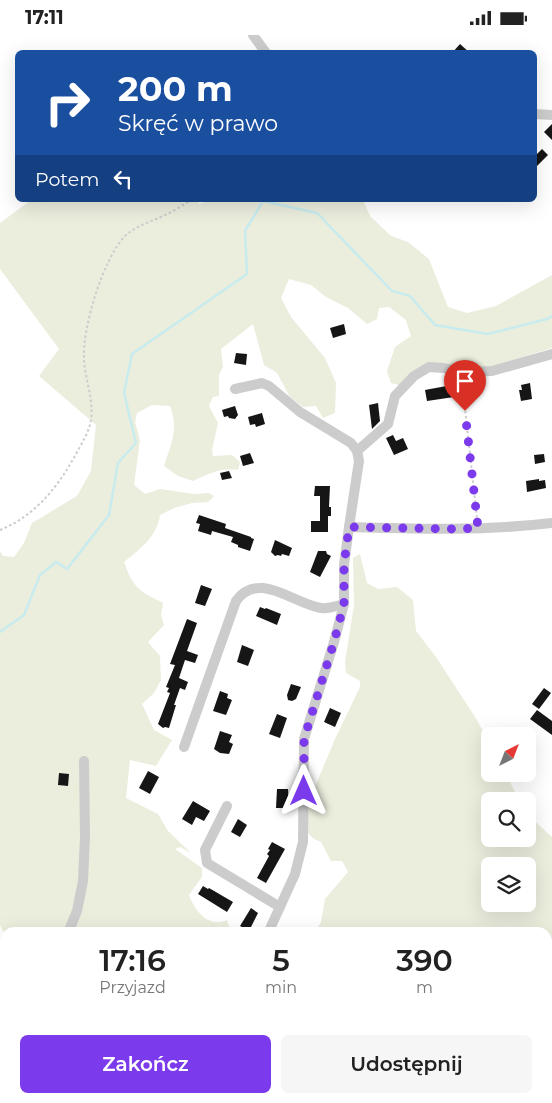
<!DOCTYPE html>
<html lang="pl">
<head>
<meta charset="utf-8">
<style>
  body { margin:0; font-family:Montserrat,sans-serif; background:#f6f6f6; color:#222; height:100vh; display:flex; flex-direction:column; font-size:19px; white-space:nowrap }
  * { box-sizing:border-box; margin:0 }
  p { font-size:16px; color:#767676 }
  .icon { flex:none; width:28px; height:28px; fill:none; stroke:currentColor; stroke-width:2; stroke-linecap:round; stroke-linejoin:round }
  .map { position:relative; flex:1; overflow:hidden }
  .panel { position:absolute; left:0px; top:892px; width:552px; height:176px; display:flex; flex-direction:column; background:#fff; border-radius:15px 15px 0 0; box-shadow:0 5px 20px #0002 }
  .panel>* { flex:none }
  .banner { position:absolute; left:15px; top:15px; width:522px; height:152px; border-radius:8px; box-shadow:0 5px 20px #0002; background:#1a4fa0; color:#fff; overflow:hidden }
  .needle { width:32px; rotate:42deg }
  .buttons { position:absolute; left:481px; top:692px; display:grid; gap:10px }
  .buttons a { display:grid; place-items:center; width:55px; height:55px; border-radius:8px; background:#fff; box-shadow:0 5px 20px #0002; font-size:25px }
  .pin { position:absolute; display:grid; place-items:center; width:42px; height:42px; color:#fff; margin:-51px -21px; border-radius:50% 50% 50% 0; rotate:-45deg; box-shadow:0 0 5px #0007 }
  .pin .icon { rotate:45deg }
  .me { position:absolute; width:55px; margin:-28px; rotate:0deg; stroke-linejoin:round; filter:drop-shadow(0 0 4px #0008) }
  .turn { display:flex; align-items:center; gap:18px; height:105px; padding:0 20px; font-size:22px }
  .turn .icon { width:65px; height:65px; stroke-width:2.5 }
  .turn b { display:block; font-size:35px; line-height:42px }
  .then { display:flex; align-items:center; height:48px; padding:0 20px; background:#0003; gap:10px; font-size:19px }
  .eta { display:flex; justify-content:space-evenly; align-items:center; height:85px; text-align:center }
  .eta b { font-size:30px; font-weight:600; line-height:35px }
  .action { display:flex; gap:10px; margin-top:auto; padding:10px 20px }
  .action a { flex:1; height:58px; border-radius:8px; background:#7c3aed; color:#fff; font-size:20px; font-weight:600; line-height:58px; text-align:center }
  .action a+a { background:#f6f6f6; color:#222 }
  .status { display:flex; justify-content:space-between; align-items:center; height:35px; padding:0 25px; background:#fff; direction:ltr }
  .status svg { height:14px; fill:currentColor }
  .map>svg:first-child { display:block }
  .green { fill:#ebeddd; fill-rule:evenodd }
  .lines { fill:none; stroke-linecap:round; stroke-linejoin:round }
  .stream { stroke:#c8ecee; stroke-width:2.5 }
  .building { fill:#161616 }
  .path { stroke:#ccc; stroke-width:2; stroke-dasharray:2.5 2.5; stroke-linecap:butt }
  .minor { stroke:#ccc; stroke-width:10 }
  .route { stroke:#7c3aed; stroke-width:9; stroke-dasharray:0 16.2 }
</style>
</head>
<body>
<div class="status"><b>17:11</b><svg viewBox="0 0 49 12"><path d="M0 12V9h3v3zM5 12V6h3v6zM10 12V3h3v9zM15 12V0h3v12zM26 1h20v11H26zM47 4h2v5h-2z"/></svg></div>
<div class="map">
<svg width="552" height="1068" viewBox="0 0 552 1068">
  <rect width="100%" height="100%" fill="#fff"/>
  <g class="green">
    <path d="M31 165H199V169L210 165H363L370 181 391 201 408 207 429 224 448 272 467 278 496 271 552 240V313L490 332 467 333 444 329 399 350 391 348 387 336 395 312 411 301 406 285 389 272 379 273 377 284 367 289 348 273 326 262 311 250 289 244 281 263 291 282 325 323 336 348 335 378 323 383 316 371 303 372 290 362 277 338 264 330 253 289 221 314 223 332 219 340V361L213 362 209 371 218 388 212 415 213 421 232 420 240 427 238 435C222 432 207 439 193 446L178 441 164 431C171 408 179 395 170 371L152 370 137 378 135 387 140 405 134 450 145 459 160 454 194 459 209 458 214 461 208 467 192 468 174 473 160 480C157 502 140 514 124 527 133 553 139 556 163 568L161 580 164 590 148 607 160 621 161 645 154 658 142 669 154 695 172 705 156 731 130 725 126 763 158 779 168 796 191 818 180 812 175 814 202 833V842L189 860C195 876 208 893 227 885L231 897 5 898V900L0 890V516L3 521 14 522 24 508 32 488 77 461 91 436 96 390 39 341 59 314 0 234V188Z"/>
    <path d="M360 519 367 548 378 554 397 552 413 565 416 596 436 622 477 685 490 709V739H506L515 757 516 766H490V804H528V780L552 802V948L548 950V898L315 897 321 887 325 864 348 837 342 826H331L321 807 314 804 308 798 307 771 335 704 360 652V646L346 638 345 627 354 570 353 523ZM490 831H528V869H490Z"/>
    <path d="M5 959V1015L0 1014V963Z"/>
    <path d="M255 1064H498L499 1068H253Z"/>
  </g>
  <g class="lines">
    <path class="stream" d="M0 597 24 580 40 540 56 527 67 534 109 480 118 428 136 408 124 358 132 319 247 239 245 196 263 166 317 178 392 256 410 261 435 290 488 299 547 284 552 281"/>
  </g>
  <g class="building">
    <path d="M460 9 470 18H452Z"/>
    <path d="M552 89V105L544 97Z"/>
    <path d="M542 114 548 120 535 133V121Z"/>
    <path d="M344 289 346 299 333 303 330 293Z"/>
    <path d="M236 318 247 319 246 330 234 328Z"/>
    <path d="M530 348 532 364 521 366 519 355H522L521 350Z"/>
    <path d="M452 350 454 362 427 366 425 355Z"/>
    <path d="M378 368 380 386 372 394 369 370Z"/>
    <path d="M235 371 238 380 235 384 229 383 228 381 224 382 222 375Z"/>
    <path d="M262 378 265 389 256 392 255 389 250 390 248 382Z"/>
    <path d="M393 400 396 406 403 403 408 414 394 420 386 403Z"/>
    <path d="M250 418 254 428 243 431 240 421Z"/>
    <path d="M544 419 545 427 535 429 534 420Z"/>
    <path d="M229 436 232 443 222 445 220 438Z"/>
    <path d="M539 444V446L545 445 546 453 527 457 526 446Z"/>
    <path d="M315 451H330L329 472H331V481H328V497H311V486H320V461H314Z"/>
    <path d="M199 480 226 489 225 493 251 502V503L254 504 250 516 238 512V510L231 507 233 502 212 496 211 500 198 496 200 489 196 488Z"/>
    <path d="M275 505 292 513 289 521 282 519 281 521 278 520 275 521 271 517Z"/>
    <path d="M318 516H326L327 519 331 521 320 542 310 537Z"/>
    <path d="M201 550 212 554 205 571 195 568Z"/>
    <path d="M260 572 265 574 266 573 281 579 277 590 256 581Z"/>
    <path d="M187 584 197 588 187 616 198 620 195 628 185 625 179 643 188 647 185 655 180 653 174 670H176L169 693 165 692 163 693 158 689 170 658 167 657 169 653 166 652 175 630 170 629Z"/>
    <path d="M242 610 254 615 248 631 237 627Z"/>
    <path d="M291 649 301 652 296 664 292 666 288 665 287 660Z"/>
    <path d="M544 653 551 658 539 674 532 669Z"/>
    <path d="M220 656 228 659 227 663 232 665 226 680 213 676Z"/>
    <path d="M330 673 341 678 335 692 324 687Z"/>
    <path d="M537 675 552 686V700L530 684Z"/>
    <path d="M277 679 287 683 280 703 269 699Z"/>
    <path d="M220 696 232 700 229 707 233 709 229 719 220 718 214 714Z"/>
    <path d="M148 736 159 742 150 759 139 753Z"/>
    <path d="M59 738 69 739 68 751 58 750Z"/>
    <path d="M277 754H288L289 773H276Z"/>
    <path d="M193 766 210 776 204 786 196 782 192 790 182 784Z"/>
    <path d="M238 784 247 790 240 802 231 797Z"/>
    <path d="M272 807 285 814 266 848 257 843 269 821 267 819 270 815 268 814Z"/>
    <path d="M203 851 208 854 209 853 233 867 227 877 198 859Z"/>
    <path d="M251 873 258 878 249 896 240 891Z"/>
  </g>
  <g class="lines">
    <g class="path">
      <path d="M462 346 477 483"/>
      <path d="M0 495C35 481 58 452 76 419 82 408 89 397 91 385 94 365 85 344 84 325 82 293 103 224 125 201 137 190 151 187 165 180 174 176 183 170 191 165"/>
    </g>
    <g class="minor">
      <path d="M253 0 266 18"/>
      <path d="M535 79 552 80"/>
      <path d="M235 354 262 348 269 351 300 377 351 408 357 416 359 426 349 492"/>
      <path d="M357 416 388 389 395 361 414 341 429 332 444 333 461 337 492 336 552 319"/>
      <path d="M184 712 236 566C259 535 292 568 321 573 329 574 336 571 344 569"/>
      <path d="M227 771 205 815 207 828 280 872"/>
      <path d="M68 898 77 876 83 846 85 802 84 726"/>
      <path d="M268 898 295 839 303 807 304 704 334 607 344 569V530L349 492C417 494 484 496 552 488"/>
      <path d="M0 946 5 944"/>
      <path d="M0 1049 5 1050"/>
      <path d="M100 1064 106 1068"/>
      <path d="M179 1068 184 1064"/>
    </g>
  </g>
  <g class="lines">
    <path class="route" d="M304 756V704L334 607 344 569V530L349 492 455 494 478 493 465 376"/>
  </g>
</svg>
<div class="buttons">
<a><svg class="needle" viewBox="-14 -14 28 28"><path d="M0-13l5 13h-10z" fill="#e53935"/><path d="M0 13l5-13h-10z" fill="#767676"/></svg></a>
<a><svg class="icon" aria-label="search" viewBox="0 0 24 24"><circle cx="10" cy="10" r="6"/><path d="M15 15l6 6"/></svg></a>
<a><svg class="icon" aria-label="layers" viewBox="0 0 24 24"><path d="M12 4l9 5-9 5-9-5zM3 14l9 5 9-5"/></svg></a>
</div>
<div class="pin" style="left:465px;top:376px;background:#d93025"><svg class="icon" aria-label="arrive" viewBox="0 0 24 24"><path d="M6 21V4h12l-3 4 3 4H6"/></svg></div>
<svg class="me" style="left:304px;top:756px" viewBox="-20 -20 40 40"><path d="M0-17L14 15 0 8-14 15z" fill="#7c3aed" stroke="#fff" stroke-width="4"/></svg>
<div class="banner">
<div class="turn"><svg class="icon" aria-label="right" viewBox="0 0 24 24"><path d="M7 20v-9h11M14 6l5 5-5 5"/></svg><div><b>200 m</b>Skręć w prawo</div></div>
<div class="then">Potem<svg class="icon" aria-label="left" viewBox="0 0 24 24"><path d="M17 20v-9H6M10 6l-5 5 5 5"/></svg></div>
</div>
<section class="panel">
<div class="eta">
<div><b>17:16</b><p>Przyjazd</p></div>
<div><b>5</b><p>min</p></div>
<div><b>390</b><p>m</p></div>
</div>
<div class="action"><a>Zakończ</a><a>Udostępnij</a></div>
</section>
</div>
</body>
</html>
